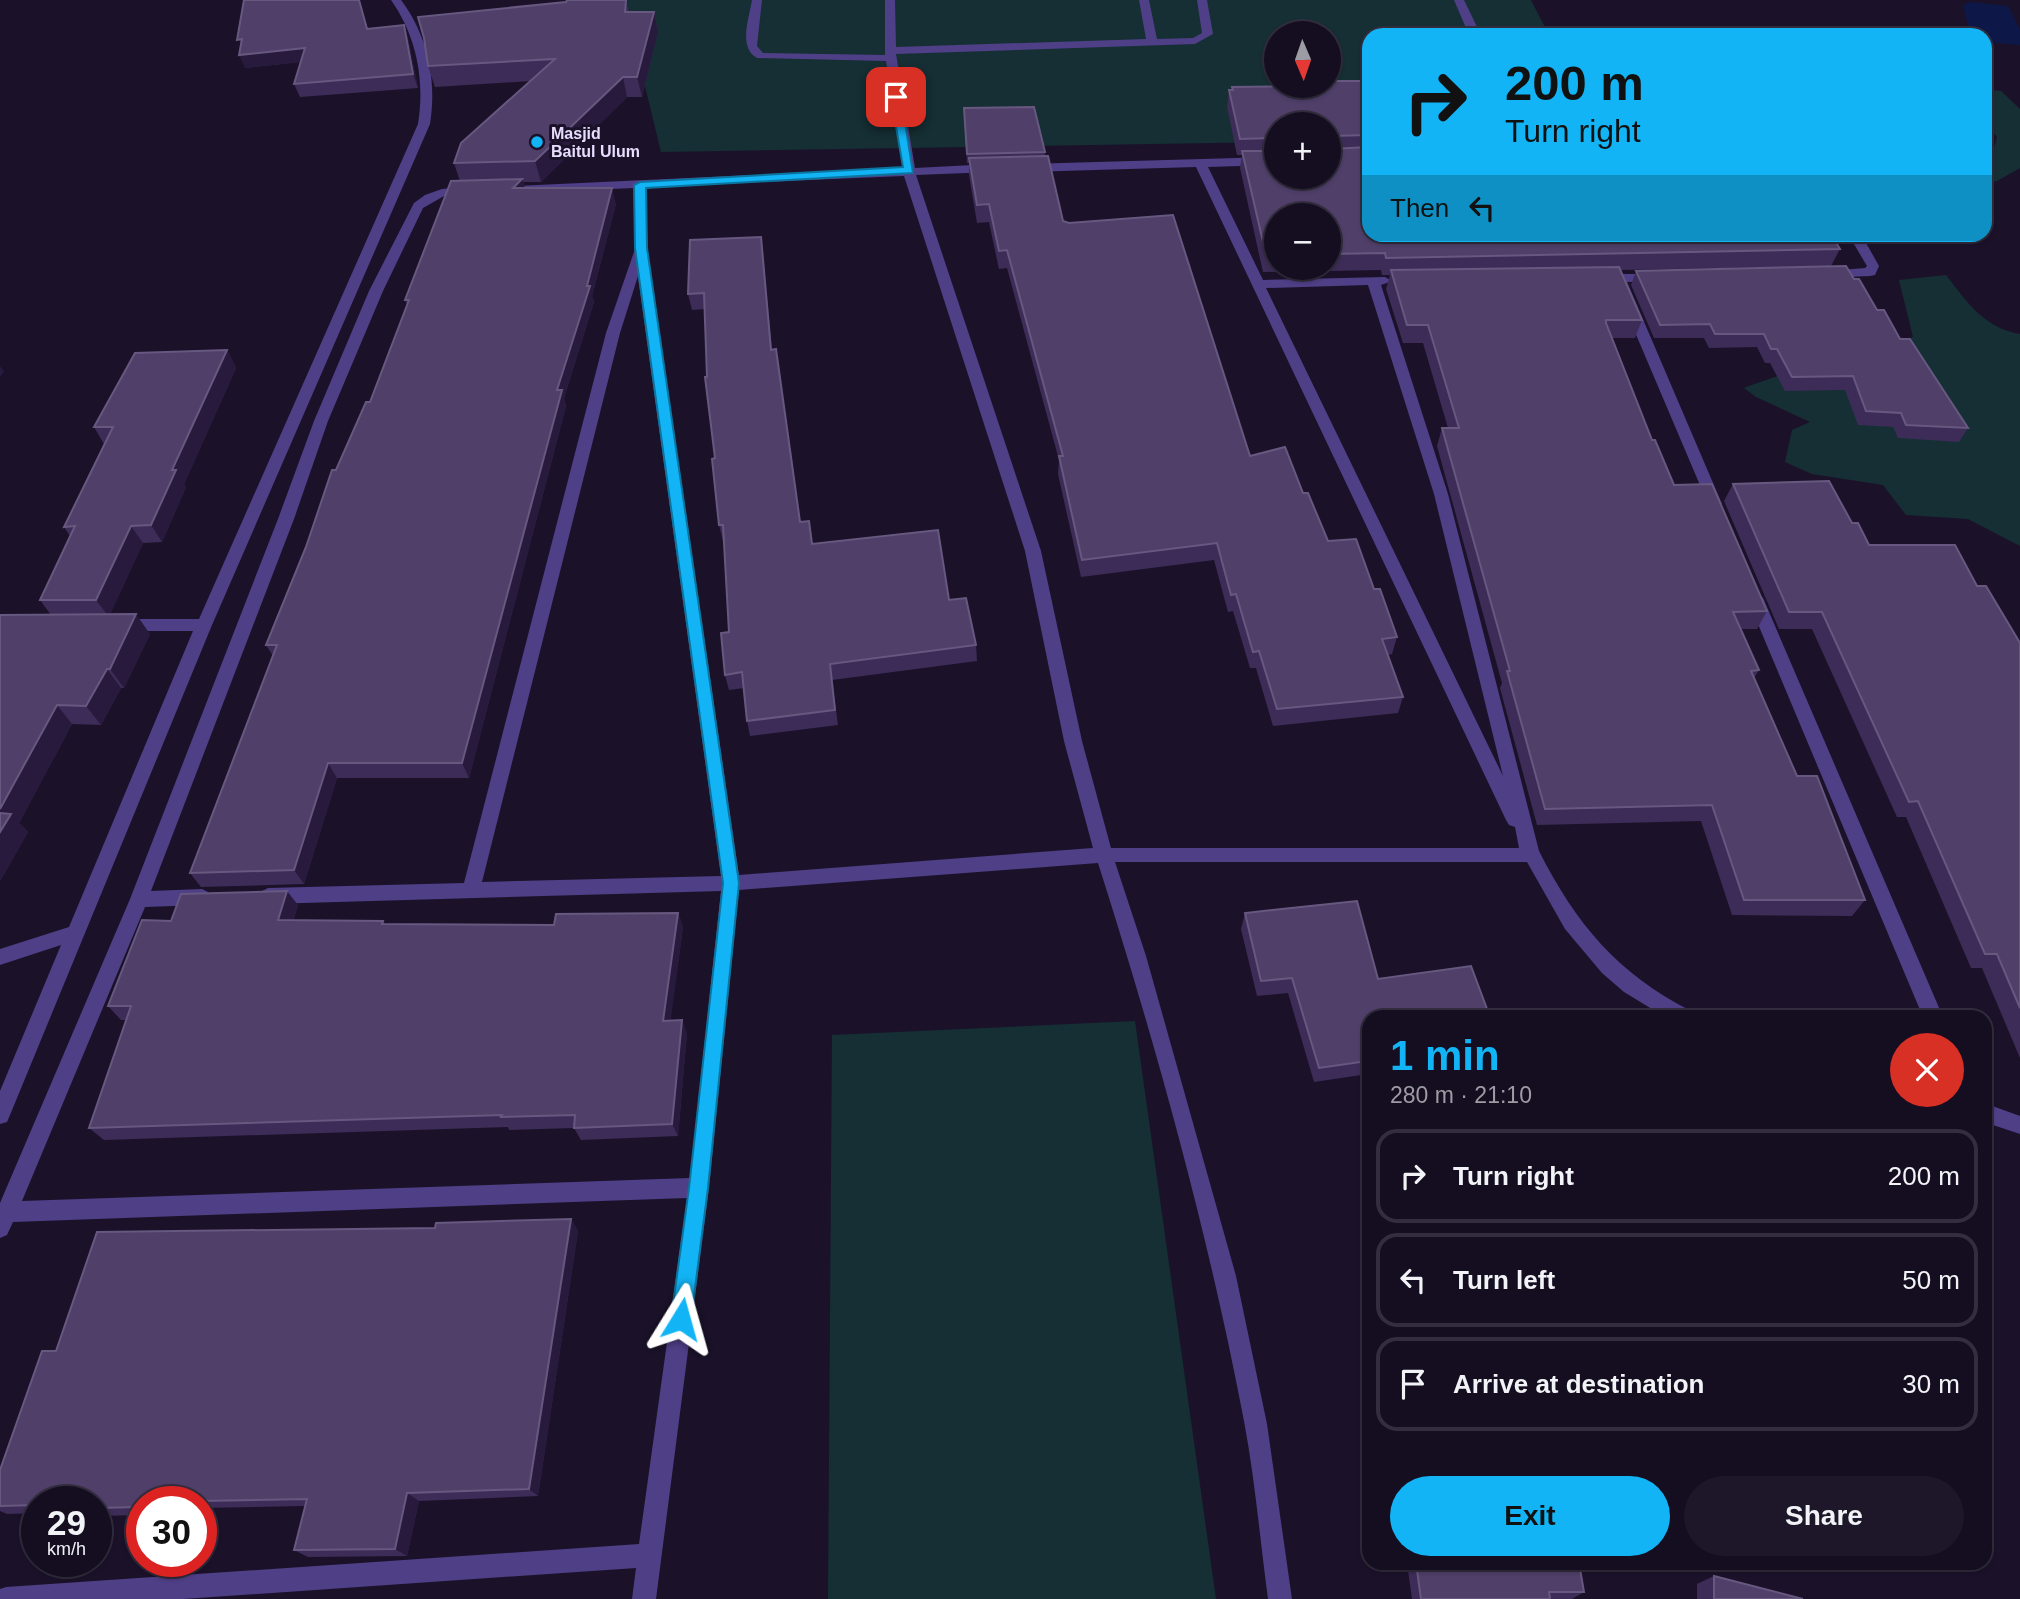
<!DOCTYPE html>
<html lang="en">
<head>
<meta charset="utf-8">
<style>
  body { margin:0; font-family:Arial,sans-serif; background:#1d1729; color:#f1f3f6; height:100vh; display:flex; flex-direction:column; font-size:26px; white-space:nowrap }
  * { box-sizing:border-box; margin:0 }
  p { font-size:23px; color:#9d9ca5 }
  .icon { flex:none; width:38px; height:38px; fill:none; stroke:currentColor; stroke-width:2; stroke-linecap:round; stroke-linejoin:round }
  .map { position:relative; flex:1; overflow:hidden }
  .sheet { position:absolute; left:1362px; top:1010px; width:630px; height:560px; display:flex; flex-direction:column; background:#140e20; border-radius:21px; box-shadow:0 2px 5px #0004,0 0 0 2px #332e3e }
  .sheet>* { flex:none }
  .banner { position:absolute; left:1362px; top:28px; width:630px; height:214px; border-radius:21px; box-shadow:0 2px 5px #0004,0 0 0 2px #332e3e; background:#12b4f5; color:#111; overflow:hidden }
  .needle { width:46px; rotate:178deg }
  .buttons { position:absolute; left:1264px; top:21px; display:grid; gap:14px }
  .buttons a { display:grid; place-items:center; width:77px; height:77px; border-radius:50%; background:#140e20; box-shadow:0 2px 5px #0004,0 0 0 2px #332e3e; font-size:35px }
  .speed { position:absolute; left:21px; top:1486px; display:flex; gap:14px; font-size:35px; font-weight:700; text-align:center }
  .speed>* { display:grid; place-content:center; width:91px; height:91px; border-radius:50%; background:#140e20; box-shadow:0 2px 5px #0004,0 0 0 2px #332e3e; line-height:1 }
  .speed small { font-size:18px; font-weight:400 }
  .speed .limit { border:10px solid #d22; background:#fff; color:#111 }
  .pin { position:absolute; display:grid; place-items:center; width:60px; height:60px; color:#fff; margin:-30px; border-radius:14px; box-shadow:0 4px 10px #0006 }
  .me { position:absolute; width:77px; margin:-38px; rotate:8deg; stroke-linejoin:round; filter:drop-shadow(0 0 5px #0008) }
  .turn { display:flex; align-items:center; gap:24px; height:147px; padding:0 28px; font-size:32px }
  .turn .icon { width:91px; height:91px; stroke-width:2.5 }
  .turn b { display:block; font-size:49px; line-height:60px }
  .then { display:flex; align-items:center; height:66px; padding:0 28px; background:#0003; gap:14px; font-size:26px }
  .round { display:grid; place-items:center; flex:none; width:74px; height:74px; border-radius:37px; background:#1d1729 }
  .overview { display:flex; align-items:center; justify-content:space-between; height:119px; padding:0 28px }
  h1 { font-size:42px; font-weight:600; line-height:52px; color:#12b4f5 }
  .primary-button { display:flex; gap:14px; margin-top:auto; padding:14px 28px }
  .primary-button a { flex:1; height:80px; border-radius:42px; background:#12b4f5; color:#111; font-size:28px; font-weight:600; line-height:80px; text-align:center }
  .primary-button a+a { background:#1d1729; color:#f1f3f6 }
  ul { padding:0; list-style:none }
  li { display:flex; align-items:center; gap:21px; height:94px; margin:0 14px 10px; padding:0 14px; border:4px solid #332e3e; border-radius:21px }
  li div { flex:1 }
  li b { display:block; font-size:26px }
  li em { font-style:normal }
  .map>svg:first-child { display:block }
  .green { fill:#152f34; fill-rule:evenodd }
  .water { fill:#0e1848 }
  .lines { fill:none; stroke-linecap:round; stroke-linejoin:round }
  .minor { fill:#4f3f87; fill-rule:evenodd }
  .wall { fill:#3d2c57; fill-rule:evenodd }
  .shaded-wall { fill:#281a3d }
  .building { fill:#4f3f69; stroke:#675880; stroke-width:2 }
  .route { fill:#12b4f5; stroke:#0c759f; stroke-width:2 }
  .poi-dot { fill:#12b4f5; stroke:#1b122a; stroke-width:2.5 }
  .labels { text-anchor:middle; stroke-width:6; stroke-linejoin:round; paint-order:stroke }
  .far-poi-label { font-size:16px; font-weight:bold; fill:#e7ddfe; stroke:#1b122a; text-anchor:start }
</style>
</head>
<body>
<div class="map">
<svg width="2020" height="1599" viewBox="0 0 2020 1599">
  <rect width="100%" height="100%" fill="#1b122a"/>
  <g class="green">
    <path d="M624 0H1531L1549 35H1368V141L1328 124H1276V142L661 152ZM1276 33H1328V86H1276Z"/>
    <path d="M1985 89 2001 91 2020 109V168L1997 181 1985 184V152L1993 151 1997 137 1985 123Z"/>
    <path d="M1946 275C1967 302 1984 328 2020 334V546L1968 519 1906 515 1883 485 1812 474 1785 462 1792 430 1810 422 1756 397 1744 388C1799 366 1857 358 1913 337L1899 280Z"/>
    <path d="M1135 1021 1216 1599H828L832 1035Z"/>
  </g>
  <path class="water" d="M1971 2 2008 6 2020 30V45L1985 42 1984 35H1970L1963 5Z"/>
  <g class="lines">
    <g class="minor">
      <path d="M391 0H401C428 36 437 80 430 124L212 625 10 1115 7 1122 0 1124V1091L61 945 0 965V949L69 927 193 631H120L112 625 120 619H199L418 124C425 80 417 37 391 0Z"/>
      <path d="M752 0H762L757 46 763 53 885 55V0H895L896 47 1146 39 1139 0H1149L1157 39 1193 38 1202 33 1197 0H1207L1213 34 1195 44 896 54 915 168 992 164 998 168 992 172 916 175 1041 551 1082 741 1111 848H1519L1515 827 1509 825 1506 820 1196 167 1027 172 1021 168 1027 164 1276 157V165L1208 167 1263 280 1385 277 1392 281 1381 285 1448 494 1539 851C1576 924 1617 973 1691 1011L1694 1017H1665L1624 992 1602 973 1565 929 1527 862H1115L1146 956 1236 1276 1267 1424 1292 1599H1268C1260 1540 1255 1479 1244 1421 1208 1232 1156 1045 1098 863L739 890 709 1188 656 1599H632L636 1568 183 1599H0V1589L6 1587 639 1544 687 1198 13 1222 7 1235 0 1238V1203L130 899 278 519 314 421 369 291 414 203 425 195 442 189 471 186 477 190 475 193 444 196 423 208 383 291 328 421 294 519 151 891 202 889 208 892 211 897 208 902 202 905 145 907 22 1201 690 1178 721 891 268 904 262 901 259 896 262 891 268 888 464 883 606 333 635 249 634 188 520 193 514 189 516 186 903 168 886 61 757 58C738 47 749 19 752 0ZM904 176 1025 551 1064 741 1093 848 739 875 647 248 646 187ZM638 276 721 876 482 882 620 333ZM1368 285 1434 494 1503 776 1266 288Z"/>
      <path d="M1454 0H1464L1481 35H1469Z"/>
      <path d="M1848 234H1861L1879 266 1875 275 1870 276 1823 278V272L1828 271 1865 268 1867 266Z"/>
      <path d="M1657 274 1662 275V281L1627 282 1722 504 1715 509 1708 504 1612 278 1619 274Z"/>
      <path d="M1755 592 1763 598 1943 1017H1923L1747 598Z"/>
      <path d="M1984 1103 2020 1116V1134L1984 1122Z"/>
    </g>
  </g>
  <g class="wall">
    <path d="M244 0H359L368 29 404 25 408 39 418 88 300 97 294 84 300 62 245 68 240 48Z"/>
    <path d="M626 0 629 12H654L658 32 642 97H627L541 182H523L525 188 616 204 592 296 594 302 564 398 566 406 469 778H337L304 884 201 887 190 873 273 656 266 645 336 470 370 402 407 305 405 300 460 181 454 163 531 81 435 87 428 66Z"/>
    <path d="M1368 81V234L1840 249 1831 266 1621 270 1642 320 1635 338H1612L1652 440 1674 485 1767 611 1757 629H1741L1759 670 1754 678 1797 776 1865 900 1852 916 1732 915 1701 821 1537 825 1500 688 1502 683 1437 446 1442 428H1448L1423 343H1403L1386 289 1390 275H1382L1381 270 1263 272 1240 168 1242 155H1237L1227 107 1229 90H1232V87L1328 86ZM1276 124 1328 177H1276ZM1276 215H1328V268H1276Z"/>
    <path d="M964 108 1045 152V156L1063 221 1250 456 1303 493 1328 541 1374 589 1397 637 1392 654 1388 655 1403 697 1398 713 1273 726 1256 668H1250L1233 611 1228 612 1214 560 1081 577 1058 474 1059 460 1007 268 999 269 989 222 977 223 969 175V163H967Z"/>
    <path d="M763 253 772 350 800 522 812 544 949 600 976 645 977 661 832 680 838 725 750 736 747 721 744 688 729 690 725 675 729 632 724 541H723L719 525 715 458 707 377 705 309 692 310 688 294Z"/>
    <path d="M1636 271 1854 279 1968 428 1959 442 1898 438 1893 427 1858 425 1845 390 1785 391 1770 363H1765L1757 347 1709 348 1704 338H1654L1631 285Z"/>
    <path d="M227 350 236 368 184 484 186 487 162 542 143 543 110 614 150 634 124 688H121L101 725 72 724 19 823 28 832 0 881 51 615 40 600 70 536 64 527 104 444 94 427Z"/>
    <path d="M1733 484 1852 523 1869 545 1977 586 2020 643V1058L1982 968H1971L1906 817H1897L1812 629H1779L1724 501Z"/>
    <path d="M298 905 293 921H383L385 924 554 925 678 913 683 927 670 1021 687 1033 678 1136 581 1140 574 1128 509 1130 508 1127 104 1140 89 1128 127 1020H121L108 1006 171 921Z"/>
    <path d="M1245 913 1368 1017V1074L1314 1082 1288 993 1257 996 1241 929Z"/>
    <path d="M571 1219 578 1231 538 1496 419 1501 407 1556 308 1557 294 1550 305 1506 201 1508V1502H142V1515L96 1516V1502H37V1513L7 1514 0 1511V1470L56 1351 435 1228Z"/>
    <path d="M1407 1563H1579L1584 1592 1572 1599H1412Z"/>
    <path d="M1714 1576 1803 1599H1697V1584Z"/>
  </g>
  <g class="shaded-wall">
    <path d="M654 12 658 32 642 97 637 77Z"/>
    <path d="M404 25 408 39 418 88 413 74Z"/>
    <path d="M305 48 310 61 245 68 239 55Z"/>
    <path d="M623 77 627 97 541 182 535 161Z"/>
    <path d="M522 179 527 195 513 188Z"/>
    <path d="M612 188 616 204 592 296 594 302 564 398 566 406 469 778 462 763 557 390 587 286Z"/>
    <path d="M761 237 763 253 773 366 771 350Z"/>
    <path d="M227 350 236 368 184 484 186 487 162 542 151 525 172 470Z"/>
    <path d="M0 366 4 371 0 377Z"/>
    <path d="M131 526 143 543 109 617 96 600Z"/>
    <path d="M136 614 150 634 124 688 110 669Z"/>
    <path d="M107 669 121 688 101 725 86 706Z"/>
    <path d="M57 705 72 724 19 823 28 832 0 881V809Z"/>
    <path d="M328 763 337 778 304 884 294 870Z"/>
    <path d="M287 891 298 905 288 935 278 920Z"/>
    <path d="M678 913 683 927 669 1034 663 1021Z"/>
    <path d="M682 1020 687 1033 678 1136 672 1124Z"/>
    <path d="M571 1219 578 1231 538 1496 529 1489Z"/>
    <path d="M407 1493 419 1501 407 1556 395 1549Z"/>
  </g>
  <g class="building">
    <path d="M244 0H359L367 29 404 25 413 74 294 84 305 48 239 55 242 39 237 40Z"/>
    <path d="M567 0H626L625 12H654L637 77H623L535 161 454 163 461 143 555 59 428 66 424 38 418 17 566 2Z"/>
    <path d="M1328 81H1368V135L1331 136 1328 138 1331 149 1368 147V234H1831L1840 249 1386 258 1385 253 1328 254V215H1276V255H1266L1242 151H1276V177H1328V124H1276V138L1240 139 1229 90H1233L1232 87 1328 86Z"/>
    <path d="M1034 107 1045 152 967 154 964 108Z"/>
    <path d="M1048 156 1063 221 1069 223 1173 215 1250 456 1285 447 1303 493H1308L1328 541 1356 539 1374 589H1380L1397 637 1382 639 1403 697 1277 709 1259 651 1253 652 1236 594 1231 595 1217 543 1082 560 1059 456H1063L1007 250 999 251 989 204 977 205 969 158Z"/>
    <path d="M522 179 513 188H612L587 286H590L557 390H562L462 763H328L294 870 190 873 277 645H266L306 547 332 470H336L366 402H370L409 300H405L451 181Z"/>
    <path d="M761 237 771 350 776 349 800 522 809 521 812 544 938 530 949 600 966 598 976 645 830 664 835 710 747 721 742 672 725 675 721 633 729 632 723 525H719L712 459 715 458 705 377H707L704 293 688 294 690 240Z"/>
    <path d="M1846 266 1854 279H1859L1877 310H1884L1900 339H1910L1968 428 1906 425 1901 413 1866 411 1853 376 1792 377 1777 349H1771L1764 334H1715L1710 324 1660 325 1636 271Z"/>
    <path d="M1619 267 1642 320H1606V323L1652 440H1655L1674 485 1712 484 1767 611 1733 612 1759 670 1751 671 1797 776H1817L1865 900H1744L1712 805 1545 809 1507 671H1510L1442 428H1459L1428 325H1407L1391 270Z"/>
    <path d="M227 350 172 470H176L151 525 131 526 96 600H40L75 526 64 527 113 427H94L135 353Z"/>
    <path d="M1829 481 1852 523H1858L1869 545H1955L1977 586H1986L2020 643V1008L1997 954H1985L1918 801 1909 802 1822 612H1789L1733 484Z"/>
    <path d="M136 614 110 669H107L86 706 57 705 0 809V615Z"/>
    <path d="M0 813 11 814 0 832Z"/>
    <path d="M287 891 278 920 383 921 382 924 554 925 556 914 678 913 663 1021 682 1020 672 1124 574 1128 575 1115 501 1117 502 1115 89 1128 131 1006H108L142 920 171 921 181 894Z"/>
    <path d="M1357 901 1378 979 1471 966 1490 1017H1368V1061L1319 1068 1292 978 1261 981 1245 913Z"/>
    <path d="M571 1219 529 1489 407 1493 395 1549 294 1550 307 1499 142 1502 140 1507 96 1508V1502H37V1505L0 1506V1470L42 1351H56L97 1232 435 1228 436 1223Z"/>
    <path d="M1416 1563H1579L1584 1592H1549L1550 1599H1421Z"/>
    <path d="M1714 1576 1803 1599H1714Z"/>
  </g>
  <path class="route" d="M896 94 901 97 913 173 646 188 647 248 739 883 708 1188 691 1319 688 1326 681 1329 674 1326 671 1319 689 1188 723 883 635 248 634 185 640 182 903 167 891 97Z"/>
  <circle class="poi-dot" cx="537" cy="142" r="7"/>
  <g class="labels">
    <g class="far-poi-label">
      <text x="551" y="139">Masjid<tspan x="551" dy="18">Baitul Ulum</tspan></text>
    </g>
  </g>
</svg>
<div class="buttons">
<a><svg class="needle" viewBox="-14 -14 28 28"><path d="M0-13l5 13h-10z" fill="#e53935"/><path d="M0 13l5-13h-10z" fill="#9d9ca5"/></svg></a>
<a>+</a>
<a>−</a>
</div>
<div class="speed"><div>29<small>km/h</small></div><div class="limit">30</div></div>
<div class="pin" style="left:896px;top:97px;background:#d93025"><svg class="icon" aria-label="arrive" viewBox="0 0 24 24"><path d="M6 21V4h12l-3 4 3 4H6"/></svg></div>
<svg class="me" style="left:681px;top:1319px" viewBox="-20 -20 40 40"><path d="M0-17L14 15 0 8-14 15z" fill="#12b4f5" stroke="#fff" stroke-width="4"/></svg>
<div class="banner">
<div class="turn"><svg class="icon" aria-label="right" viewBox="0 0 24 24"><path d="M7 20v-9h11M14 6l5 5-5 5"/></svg><div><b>200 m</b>Turn right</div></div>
<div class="then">Then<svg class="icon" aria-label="left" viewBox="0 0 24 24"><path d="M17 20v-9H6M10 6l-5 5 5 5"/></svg></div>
</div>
<section class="sheet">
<div class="overview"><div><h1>1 min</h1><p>280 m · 21:10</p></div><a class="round" style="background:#d93025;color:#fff"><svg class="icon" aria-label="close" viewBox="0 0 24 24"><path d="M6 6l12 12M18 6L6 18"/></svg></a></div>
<ul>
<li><svg class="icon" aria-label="right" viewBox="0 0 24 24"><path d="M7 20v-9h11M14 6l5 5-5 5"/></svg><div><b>Turn right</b></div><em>200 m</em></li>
<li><svg class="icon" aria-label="left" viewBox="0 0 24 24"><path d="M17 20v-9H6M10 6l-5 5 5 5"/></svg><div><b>Turn left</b></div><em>50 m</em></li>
<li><svg class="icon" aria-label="arrive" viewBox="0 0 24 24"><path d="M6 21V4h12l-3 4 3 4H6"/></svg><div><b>Arrive at destination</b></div><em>30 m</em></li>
</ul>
<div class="primary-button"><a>Exit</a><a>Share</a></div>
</section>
</div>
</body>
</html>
